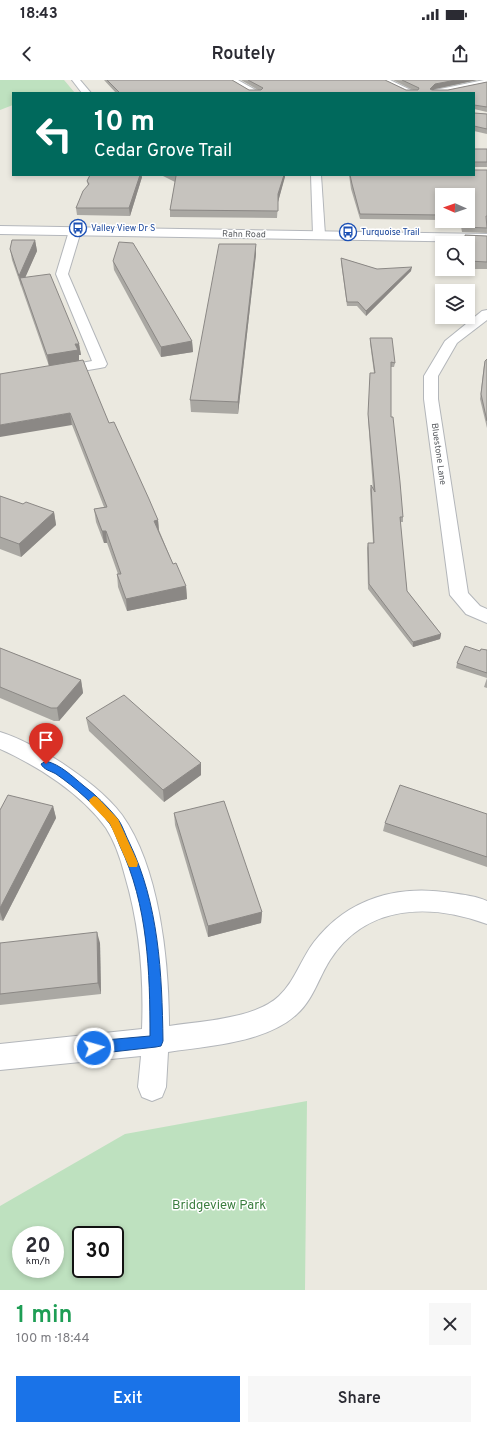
<!DOCTYPE html>
<html lang="en">
<head>
<meta charset="utf-8">
<style>
  body { margin:0; font-family:Overpass,sans-serif; background:#f7f7f7; color:#2b2b33; height:100vh; display:flex; flex-direction:column; font-size:15px; white-space:nowrap }
  * { box-sizing:border-box; margin:0 }
  p { font-size:13px; color:#7c7c81 }
  .icon { flex:none; width:22px; height:22px; fill:none; stroke:currentColor; stroke-width:2; stroke-linecap:round; stroke-linejoin:round }
  .map { position:relative; height:1210px; overflow:hidden }
  .side { display:flex; flex-direction:column; background:#fff; flex:1 }
  .side>* { flex:none }
  .banner { position:absolute; left:12px; top:12px; width:463px; height:84px; border-radius:0px; box-shadow:0 2px 6px #0003; background:#00695c; color:#fff; overflow:hidden }
  .needle { width:26px; rotate:272deg }
  .fabs { position:absolute; left:435px; top:108px; display:grid; gap:8px }
  .fabs a { display:grid; place-items:center; width:40px; height:40px; border-radius:0px; background:#fff; box-shadow:0 2px 6px #0003; font-size:20px }
  .speed { position:absolute; left:12px; top:1146px; display:flex; gap:8px; font-size:20px; font-weight:700; text-align:center }
  .speed>* { display:grid; place-content:center; width:52px; height:52px; border-radius:50%; background:#fff; box-shadow:0 2px 6px #0003; line-height:1 }
  .speed small { font-size:10px; font-weight:400 }
  .speed .limit { border:2px solid #111; border-radius:6px; background:#fff; color:#111 }
  .pin { position:absolute; display:grid; place-items:center; width:34px; height:34px; color:#fff; margin:-41px -17px; border-radius:50% 50% 50% 0; rotate:-45deg; box-shadow:0 0 4px #0007 }
  .pin .icon { rotate:45deg }
  .me { position:absolute; width:44px; margin:-22px; rotate:84deg; stroke-linejoin:round; filter:drop-shadow(0 0 3px #0008) }
  .turn { display:flex; align-items:center; gap:14px; height:84px; padding:0 16px; font-size:18px }
  .turn .icon { width:52px; height:52px; stroke-width:2.5 }
  .turn b { display:block; font-size:28px; line-height:34px }
  .round { display:grid; place-items:center; flex:none; width:42px; height:42px; border-radius:0px; background:#f7f7f7 }
  .summary { display:flex; align-items:center; justify-content:space-between; height:68px; padding:0 16px }
  h1 { font-size:24px; font-weight:600; line-height:30px; color:#1e9e55 }
  .cta { display:flex; gap:8px; margin-top:auto; padding:8px 16px }
  .cta a { flex:1; height:46px; border-radius:0px; background:#1a73e8; color:#fff; font-size:16px; font-weight:600; line-height:46px; text-align:center }
  .cta a+a { background:#f7f7f7; color:#2b2b33 }
  .status { display:flex; justify-content:space-between; align-items:center; height:28px; padding:0 20px; background:#fff; direction:ltr }
  .status svg { height:11px; fill:currentColor }
  header { display:flex; justify-content:space-between; align-items:center; height:52px; padding:0 16px; background:#fff; font-size:18px; font-weight:600 }
  .map>svg:first-child { display:block }
  .green { fill:#bee1bf; fill-rule:evenodd }
  .lines { fill:none; stroke-linecap:round; stroke-linejoin:round }
  .street-casing { stroke:#b3b6ba; stroke-width:2 }
  .secondary-casing { stroke:#b4b7bc; stroke-width:2 }
  .street { fill:#fff; fill-rule:evenodd }
  .secondary { fill:#fff; fill-rule:evenodd }
  .wall { fill:#aaa8a3 }
  .shaded-wall { fill:#8b8885 }
  .building { fill:#c6c3be; stroke:#8b8885 }
  .route { fill:#1a73e8; stroke:#114b97 }
  .slow { fill:#f59e0b }
  .labels { text-anchor:middle; stroke-width:3; stroke-linejoin:round; paint-order:stroke }
  .far-transit-label { font-size:9px; fill:#164399; stroke:#fff; text-anchor:start }
  .far-street-label { font-size:9px; fill:#595c60; stroke:#fff }
  .near-park-label { font-size:13px; fill:#3b7e3f; stroke:#fff }
</style>
</head>
<body>
<div class="status"><b>18:43</b><svg viewBox="0 0 49 12"><path d="M0 12V9h3v3zM5 12V6h3v6zM10 12V3h3v9zM15 12V0h3v12zM26 1h20v11H26zM47 4h2v5h-2z"/></svg></div>
<header><svg class="icon" aria-label="back" viewBox="0 0 24 24"><path d="M15 5l-7 7 7 7"/></svg>Routely<svg class="icon" aria-label="share" viewBox="0 0 24 24"><path d="M12 15V3M7 8l5-5 5 5M5 13v7h14v-7"/></svg></header>
<div class="map">
<svg width="487" height="1210" viewBox="0 0 487 1210">
  <rect width="100%" height="100%" fill="#ebe9e0"/>
  <g class="green">
    <path d="M0 0H64L75 13H13V25L0 30Z"/>
    <path d="M307 1021 305 1210H0V1126L125 1054ZM21 1155H55V1189H21ZM81 1155H115V1189H81Z"/>
  </g>
  <g class="lines">
    <g class="street-casing">
      <g id="street">
        <path d="M72 0H80L91 13H82Z"/>
        <path d="M228 0H238L261 13H250Z"/>
        <path d="M379 0H390L417 13H406Z"/>
        <path d="M484 0H487V5L447 13H431L435 10Z"/>
        <path d="M311 95H321L325 155 319 158 313 155Z"/>
        <path d="M75 148 81 151 68 194 107 284 105 287 100 288 59 295 54 294 52 291 54 288 92 281 56 194 69 151Z"/>
        <path d="M487 230V240L457 263 438 296V319L468 513 480 526 487 529V543L466 534 450 515 424 319V296L445 261 482 231Z"/>
        <path d="M0 652C22 659 43 671 62 683 84 698 106 714 122 735 160 788 169 883 169 946 201 941 255 939 279 916 295 901 301 879 314 862 348 818 398 804 452 813 464 815 476 816 487 821V844C430 823 366 824 330 880 319 897 313 920 297 934 266 963 208 966 168 972L166 1007 162 1017 152 1021 142 1017 138 1007 141 976 0 990V964L142 949C144 897 140 847 125 796 121 780 115 762 106 748 82 714 38 686 0 669Z"/>
      </g>
    </g>
    <g class="secondary-casing">
      <path id="secondary" d="M0 146 487 154V162L0 154Z"/>
    </g>
    <use href="#street" class="street"/>
    <use href="#secondary" class="secondary"/>
  </g>
  <g class="wall">
    <path d="M104 0H232L249 10H258L241 0H385L406 10H413L393 0H477L435 9 433 10H448L487 2V32L474 29V13H116Z"/>
    <path d="M474 33 487 34V54L474 51Z"/>
    <rect x="474" y="69" width="13" height="18"/>
    <path d="M487 90V153L462 152 460 141H468L442 115V140L360 139 351 109 349 95H474Z"/>
    <path d="M90 95H141L142 97 130 136 77 135 76 128 88 106 87 101Z"/>
    <path d="M161 95H285L278 122 277 138 170 137V130L175 102Z"/>
    <path d="M465 155 487 156V189H468V163H464Z"/>
    <path d="M35 160 37 171 25 197 79 264 81 275H79V281L109 343 158 440 159 450 173 484 186 506 187 519 127 531 118 507 117 494H118L107 463H104L96 442 94 429 104 427 49 286 12 180 10 169Z"/>
    <path d="M256 164V174L238 334 191 332 190 320Z"/>
    <path d="M341 178 377 189 411 191 366 236 357 226H347L341 182Z"/>
    <path d="M113 181 192 261 193 272 161 277 114 190Z"/>
    <path d="M370 258 395 283 394 287H391V337L403 437V442H400L407 511 441 554 440 559 413 567 368 509 367 468 368 463H373L370 410 371 405 373 410 368 338 370 298 374 293 370 263Z"/>
    <path d="M487 279V348L480 319 484 285 485 281Z"/>
    <path d="M0 416 23 424 54 432 56 445 21 477 0 469Z"/>
    <path d="M0 568 81 600 83 613 59 641H54L0 618Z"/>
    <path d="M487 570V598L456 588 457 583 480 571Z"/>
    <path d="M487 598V608L484 607Z"/>
    <path d="M86 638 201 695 164 722 89 651Z"/>
    <path d="M53 726 56 738 3 841 0 840V730Z"/>
    <path d="M174 733 262 832 261 843 208 857 175 745Z"/>
    <path d="M487 734V787L383 751 385 743Z"/>
    <path d="M0 863H100L101 914 0 925Z"/>
  </g>
  <g class="shaded-wall">
    <path d="M456 0H477L435 9 430 13V9L435 4Z"/>
    <path d="M140 95H141L142 97 130 136 129 128Z"/>
    <path d="M284 95H285V97L278 122V114Z"/>
    <path d="M35 160 37 171 22 205 20 198 21 207 19 196Z"/>
    <path d="M256 164V174L238 334V322Z"/>
    <path d="M412 187 411 191 366 236V231Z"/>
    <path d="M192 261 193 272 161 277V267Z"/>
    <path d="M75 264H79L81 275H79V282L49 286 47 275Z"/>
    <path d="M70 333 72 345 0 357V345Z"/>
    <path d="M54 432 56 445 21 477 19 464Z"/>
    <path d="M158 440 159 452 154 441Z"/>
    <path d="M102 451H106L107 463H104Z"/>
    <path d="M186 506 187 519 127 531 126 519Z"/>
    <path d="M441 554 440 559 413 567V562Z"/>
    <path d="M81 600 83 613 59 641 57 628Z"/>
    <path d="M201 683V695L164 722 163 710Z"/>
    <path d="M53 726 56 738 3 841 0 832V828Z"/>
    <path d="M262 832 261 843 208 857V846Z"/>
    <path d="M97 852 100 863 101 914 98 903Z"/>
  </g>
  <g class="building">
    <path d="M107 0H232L249 10H261L263 8 248 0H385L406 10H418L419 8 402 0H456L435 4 430 9 432 10H448L487 2V27L474 25V13H120Z"/>
    <path d="M474 33 487 34V49L474 46Z"/>
    <rect x="474" y="69" width="13" height="13"/>
    <path d="M474 90H487V136H486L487 148 462 147 461 141H468V115H442V135L360 134 352 104 350 95H474Z"/>
    <path d="M90 95H140L129 128H76L83 111 89 104 87 101Z"/>
    <path d="M175 95H284L278 114V131L170 130 176 96Z"/>
    <path d="M465 155 487 156V182L469 181 468 173V163H466Z"/>
    <path d="M12 160H35L19 196 10 169Z"/>
    <path d="M119 162 133 163 192 261 161 267 113 181Z"/>
    <path d="M219 164H256L238 322 190 320Z"/>
    <path d="M341 178 377 189 412 187 366 231 358 222H347Z"/>
    <path d="M50 194 79 264H75L78 270 47 275 20 198Z"/>
    <path d="M370 258H392L395 283 391 282V337H393L400 402 403 437H400L407 511 441 554 413 562 369 504 368 463H374L371 405 375 412 368 334 370 293H375Z"/>
    <path d="M487 279V341L481 314 485 281Z"/>
    <path d="M83 280 109 343 114 342 149 419 158 440 154 441 173 484 176 483 186 506 126 519 117 494H121L106 451H102L94 429 107 427 70 333 0 345V294Z"/>
    <path d="M0 416 23 424 26 422 54 432 19 464 0 457Z"/>
    <path d="M465 566 480 571 481 569 487 570V593L457 583Z"/>
    <path d="M0 568 81 600 57 628H51L0 607Z"/>
    <path d="M124 615 201 683 163 710 86 638Z"/>
    <path d="M400 705 487 734V777L385 743Z"/>
    <path d="M8 715 53 726 0 828V730Z"/>
    <path d="M224 721 262 832 208 846 174 733Z"/>
    <path d="M97 852 98 903 0 914V863Z"/>
  </g>
  <path class="route" d="M46 681C61 685 72 696 84 706 96 715 107 726 117 738 122 744 125 754 129 762 159 824 162 893 163 961L161 966 156 967 94 974 90 972 88 968 90 963 94 961 150 956C150 892 148 825 120 766 117 759 114 750 110 744 96 726 75 707 56 694 51 691 44 690 41 684Z"/>
  <path class="slow" d="M94 716 97 717 118 739 138 783 137 787H129L110 744 90 723 89 720Z"/>
  <defs>
    <g id="bus-ring" transform="scale(0.9)"><circle r="9.5" fill="#fff" stroke="#1a4fb4" stroke-width="1.5"/><path d="M-5-6H5V4H4V6H2V4H-2V6H-4V4H-5ZM-3.5-4V0h7V-4ZM-3.5 1.2v1.5H-2V1.2ZM2 1.2v1.5H3.5V1.2Z" fill="#1a4fb4"/></g>
  </defs>
  <g fill-rule="evenodd">
    <use href="#bus-ring" x="78" y="148"/>
    <use href="#bus-ring" x="348" y="152"/>
  </g>
  <g class="labels">
    <g class="far-transit-label">
      <text x="91" y="151">Valley View Dr S</text>
      <text x="361" y="155">Turquoise Trail</text>
    </g>
    <g class="far-street-label">
      <text transform="translate(244 154) rotate(1)" y="3">Rahn Road</text>
      <text transform="translate(439 374) rotate(82)" y="3">Bluestone Lane</text>
    </g>
    <g class="near-park-label">
      <text x="219" y="1129">Bridgeview Park</text>
    </g>
  </g>
</svg>
<div class="fabs">
<a><svg class="needle" viewBox="-14 -14 28 28"><path d="M0-13l5 13h-10z" fill="#e53935"/><path d="M0 13l5-13h-10z" fill="#7c7c81"/></svg></a>
<a><svg class="icon" aria-label="search" viewBox="0 0 24 24"><circle cx="10" cy="10" r="6"/><path d="M15 15l6 6"/></svg></a>
<a><svg class="icon" aria-label="layers" viewBox="0 0 24 24"><path d="M12 4l9 5-9 5-9-5zM3 14l9 5 9-5"/></svg></a>
</div>
<div class="speed"><div>20<small>km/h</small></div><div class="limit">30</div></div>
<div class="pin" style="left:46px;top:684px;background:#d93025"><svg class="icon" aria-label="arrive" viewBox="0 0 24 24"><path d="M6 21V4h12l-3 4 3 4H6"/></svg></div>
<svg class="me" style="left:94px;top:968px" viewBox="-20 -20 40 40"><circle r="17" fill="#1a73e8" stroke="#fff" stroke-width="3"/><path d="M0-11L8 9 0 5-8 9z" fill="#fff"/></svg>
<div class="banner">
<div class="turn"><svg class="icon" aria-label="left" viewBox="0 0 24 24"><path d="M17 20v-9H6M10 6l-5 5 5 5"/></svg><div><b>10 m</b>Cedar Grove Trail</div></div>
</div>
</div>
<section class="side">
<div class="summary"><div><h1>1 min</h1><p>100 m · 18:44</p></div><a class="round"><svg class="icon" aria-label="close" viewBox="0 0 24 24"><path d="M6 6l12 12M18 6L6 18"/></svg></a></div>
<div class="cta"><a>Exit</a><a>Share</a></div>
</section>
</body>
</html>
